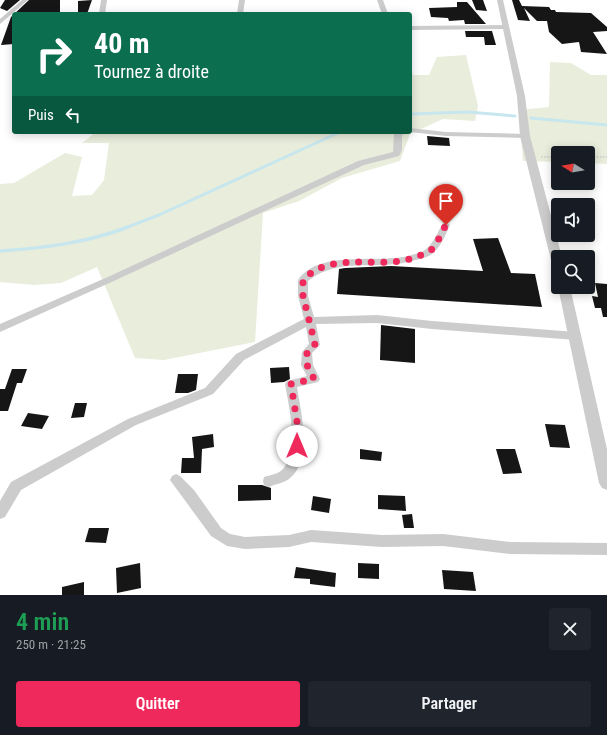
<!DOCTYPE html>
<html lang="fr">
<head>
<meta charset="utf-8">
<style>
  body { margin:0; font-family:"Roboto Condensed",sans-serif; background:#20242c; color:#f1f3f6; height:100vh; display:flex; flex-direction:column; font-size:15px; white-space:nowrap }
  * { box-sizing:border-box; margin:0 }
  p { font-size:13px; color:#9ea1a6 }
  .icon { flex:none; width:22px; height:22px; fill:none; stroke:currentColor; stroke-width:2; stroke-linecap:round; stroke-linejoin:round }
  .map { position:relative; height:595px; overflow:hidden }
  .panel { display:flex; flex-direction:column; background:#171b24; flex:1 }
  .panel>* { flex:none }
  .hud { position:absolute; left:12px; top:12px; width:400px; height:122px; border-radius:4px; box-shadow:0 2px 10px #0003; background:#0b6e4f; color:#fff; overflow:hidden }
  .needle { width:26px; rotate:281deg }
  .controls { position:absolute; left:551px; top:146px; display:grid; gap:8px }
  .controls a { display:grid; place-items:center; width:44px; height:44px; border-radius:4px; background:#171b24; box-shadow:0 2px 10px #0003; font-size:20px }
  .pin { position:absolute; display:grid; place-items:center; width:34px; height:34px; color:#fff; margin:-41px -17px; border-radius:50% 50% 50% 0; rotate:-45deg; box-shadow:0 0 4px #0007 }
  .pin .icon { rotate:45deg }
  .me { position:absolute; width:44px; margin:-22px; rotate:0deg; stroke-linejoin:round; filter:drop-shadow(0 0 3px #0008) }
  .turn { display:flex; align-items:center; gap:14px; height:84px; padding:0 16px; font-size:18px }
  .turn .icon { width:52px; height:52px; stroke-width:2.5 }
  .turn b { display:block; font-size:28px; line-height:34px }
  .then { display:flex; align-items:center; height:38px; padding:0 16px; background:#0003; gap:8px; font-size:15px }
  .round { display:grid; place-items:center; flex:none; width:42px; height:42px; border-radius:4px; background:#20242c }
  .overview { display:flex; align-items:center; justify-content:space-between; height:68px; padding:0 16px }
  h1 { font-size:24px; font-weight:600; line-height:30px; color:#1e9e55 }
  .button { display:flex; gap:8px; margin-top:auto; padding:8px 16px }
  .button a { flex:1; height:46px; border-radius:4px; background:#ef295b; color:#fff; font-size:16px; font-weight:600; line-height:46px; text-align:center }
  .button a+a { background:#20242c; color:#f1f3f6 }
  .map>svg:first-child { display:block }
  .green { fill:#e9eddc }
  .lines { fill:none; stroke-linecap:round; stroke-linejoin:round }
  .stream-far1 { stroke:#c8e6ee; stroke-width:3 }
  .stream { stroke:#c8e6ee; stroke-width:3.5 }
  .building { fill:#161616 }
  .path { stroke:#ccc; stroke-width:1.5; stroke-dasharray:1.5 1.5; stroke-linecap:butt }
  .minor { fill:#ccc; fill-rule:evenodd }
  .tertiary { fill:#ccc; fill-rule:evenodd }
  .route { stroke:#ef295b; stroke-width:7; stroke-dasharray:0 12.6 }
</style>
</head>
<body>
<div class="map">
<svg width="607" height="595" viewBox="0 0 607 595">
  <rect width="100%" height="100%" fill="#fff"/>
  <g class="green">
    <path d="M466 55 478 106 475 121 443 119 410 134 400 161 342 178 299 201 263 213 255 342 164 360 135 358 97 267 61 283 34 285 0 282V184L14 183 65 153 82 157 72 196 92 195 104 180 109 143H82L96 132H410V65L413 75H429L437 57Z"/>
    <path d="M550 62 571 63 591 75H607V164L588 163V153H558V162L523 161 519 110 549 107Z"/>
  </g>
  <g class="lines">
    <g class="stream-far1">
      <path d="M410 114 468 112 515 116"/>
      <path d="M531 118 607 125"/>
      <path d="M125 228 159 215 340 132"/>
    </g>
    <path class="stream" d="M0 251C43 248 87 243 128 227"/>
  </g>
  <g class="building">
    <path d="M5 0H20L7 11 0 8Z"/>
    <path d="M29 0H60V14H14V44L1 45 11 17Z"/>
    <path d="M92 0 87 14H78V1Z"/>
    <path d="M472 0H483L487 11 476 10Z"/>
    <path d="M512 0H519L522 6 549 7 551 10H555L556 12 591 13 607 27V31L593 32 607 54 581 52 579 42 562 44 549 32 547 21H537L524 8 530 21 518 20Z"/>
    <path d="M457 2H467L486 24H465L464 20 449 21 448 18 431 17 429 8 457 7Z"/>
    <path d="M465 31H492L496 45H485L484 37H466Z"/>
    <path d="M427 136 449 138 450 146 428 145Z"/>
    <path d="M498 238 511 273 535 274 542 307 337 294 339 269 345 268 391 266 483 271 473 239Z"/>
    <path d="M595 283 607 284V317H603L601 308H595L592 296 598 297Z"/>
    <path d="M381 325 415 329V363L380 360Z"/>
    <path d="M289 367 290 379 284 382 271 383 270 368Z"/>
    <path d="M12 369H27L22 383H17L8 411H0V389H5Z"/>
    <path d="M178 374H198L196 390 188 393H175Z"/>
    <path d="M75 403H87L84 417 71 418Z"/>
    <path d="M28 413 49 416 42 429 21 426Z"/>
    <path d="M545 424 565 425 570 448 550 447Z"/>
    <path d="M213 434 214 447 202 449 201 473H181L182 458H194L192 437Z"/>
    <path d="M360 449 382 452 381 461 360 459Z"/>
    <path d="M496 449H515L522 473 503 474Z"/>
    <path d="M238 485H262L271 488V500L238 501Z"/>
    <path d="M378 495 405 496 406 511 378 509Z"/>
    <path d="M313 496 331 499 329 513 311 510Z"/>
    <path d="M412 514 414 528H404L402 515Z"/>
    <path d="M89 528H109L106 543 85 542Z"/>
    <path d="M140 563 141 588 117 593 116 568Z"/>
    <path d="M358 563 379 564V579L358 578Z"/>
    <path d="M296 567 336 573 335 587 310 584V579L294 578Z"/>
    <path d="M442 570 473 572 476 591 444 589Z"/>
    <path d="M84 582V595H62V587Z"/>
  </g>
  <g class="lines">
    <g class="path">
      <path d="M541 157H558"/>
      <path d="M588 157H607"/>
    </g>
    <g class="minor">
      <path d="M22 0H28L0 24V19Z"/>
      <path d="M101 0H107L105 14H99Z"/>
      <path d="M239 0H245L243 14H237Z"/>
      <path d="M377 0H383L388 14H382Z"/>
      <path d="M410 26 506 25 509 27 506 29 410 30Z"/>
      <path d="M410 128 446 132 525 134 529 136 525 138 446 136 410 132Z"/>
      <path d="M396 132H406L402 135V150L399 156 364 165 116 280 0 332V324L110 276 358 161 393 152 394 134Z"/>
      <path d="M446 222 450 225C446 234 441 247 432 254 427 258 418 259 412 261 375 271 340 256 308 281V296L314 317 377 315 432 321 576 332 580 333 581 336 580 339 576 340 432 329 377 323 316 324 320 345 312 353 313 365 320 379 318 382 297 387C301 412 313 461 289 479 284 483 275 484 269 487L264 485 263 481 264 477C270 475 278 474 282 470 300 452 289 407 285 384L287 381 307 376 301 365 302 352 309 344 306 327 244 360 213 394 136 425 21 490 5 517 0 519V501L11 482 128 419 205 388 236 354 304 319 298 296V280C321 247 382 266 415 254 419 253 423 252 426 249 434 243 438 231 443 223Z"/>
      <path d="M176 474 180 476 194 490 221 528 230 534 245 537 289 535 311 530 382 535 443 534 510 542 607 543V555L510 554 443 546 382 547 311 542 289 547 245 549 227 546 211 536 170 480 172 476Z"/>
    </g>
    <g class="tertiary">
      <path d="M497 0H503L525 96 530 136 562 257H558V268L552 264 520 136 517 96Z"/>
      <path d="M558 287H570L607 449V490L602 488 599 483Z"/>
    </g>
  </g>
  <g class="lines">
    <path class="route" d="M297 446 299 434 291 384 314 379 307 365V352L315 344 303 296V280C333 249 378 271 416 257 420 255 427 254 430 251 437 245 441 233 446 225"/>
  </g>
</svg>
<div class="controls">
<a><svg class="needle" viewBox="-14 -14 28 28"><path d="M0-13l5 13h-10z" fill="#e53935"/><path d="M0 13l5-13h-10z" fill="#9ea1a6"/></svg></a>
<a><svg class="icon" aria-label="sound" viewBox="0 0 24 24"><path d="M4 9h4l5-4v14l-5-4H4zM17 9q2 3 0 6"/></svg></a>
<a><svg class="icon" aria-label="search" viewBox="0 0 24 24"><circle cx="10" cy="10" r="6"/><path d="M15 15l6 6"/></svg></a>
</div>
<div class="pin" style="left:446px;top:225px;background:#d93025"><svg class="icon" aria-label="arrive" viewBox="0 0 24 24"><path d="M6 21V4h12l-3 4 3 4H6"/></svg></div>
<svg class="me" style="left:297px;top:446px" viewBox="-20 -20 40 40"><circle r="19" fill="#fff"/><path d="M0-13L10 11 0 6-10 11z" fill="#ef295b"/></svg>
<div class="hud">
<div class="turn"><svg class="icon" aria-label="right" viewBox="0 0 24 24"><path d="M7 20v-9h11M14 6l5 5-5 5"/></svg><div><b>40 m</b>Tournez à droite</div></div>
<div class="then">Puis<svg class="icon" aria-label="left" viewBox="0 0 24 24"><path d="M17 20v-9H6M10 6l-5 5 5 5"/></svg></div>
</div>
</div>
<section class="panel">
<div class="overview"><div><h1>4 min</h1><p>250 m · 21:25</p></div><a class="round"><svg class="icon" aria-label="close" viewBox="0 0 24 24"><path d="M6 6l12 12M18 6L6 18"/></svg></a></div>
<div class="button"><a>Quitter</a><a>Partager</a></div>
</section>
</body>
</html>
